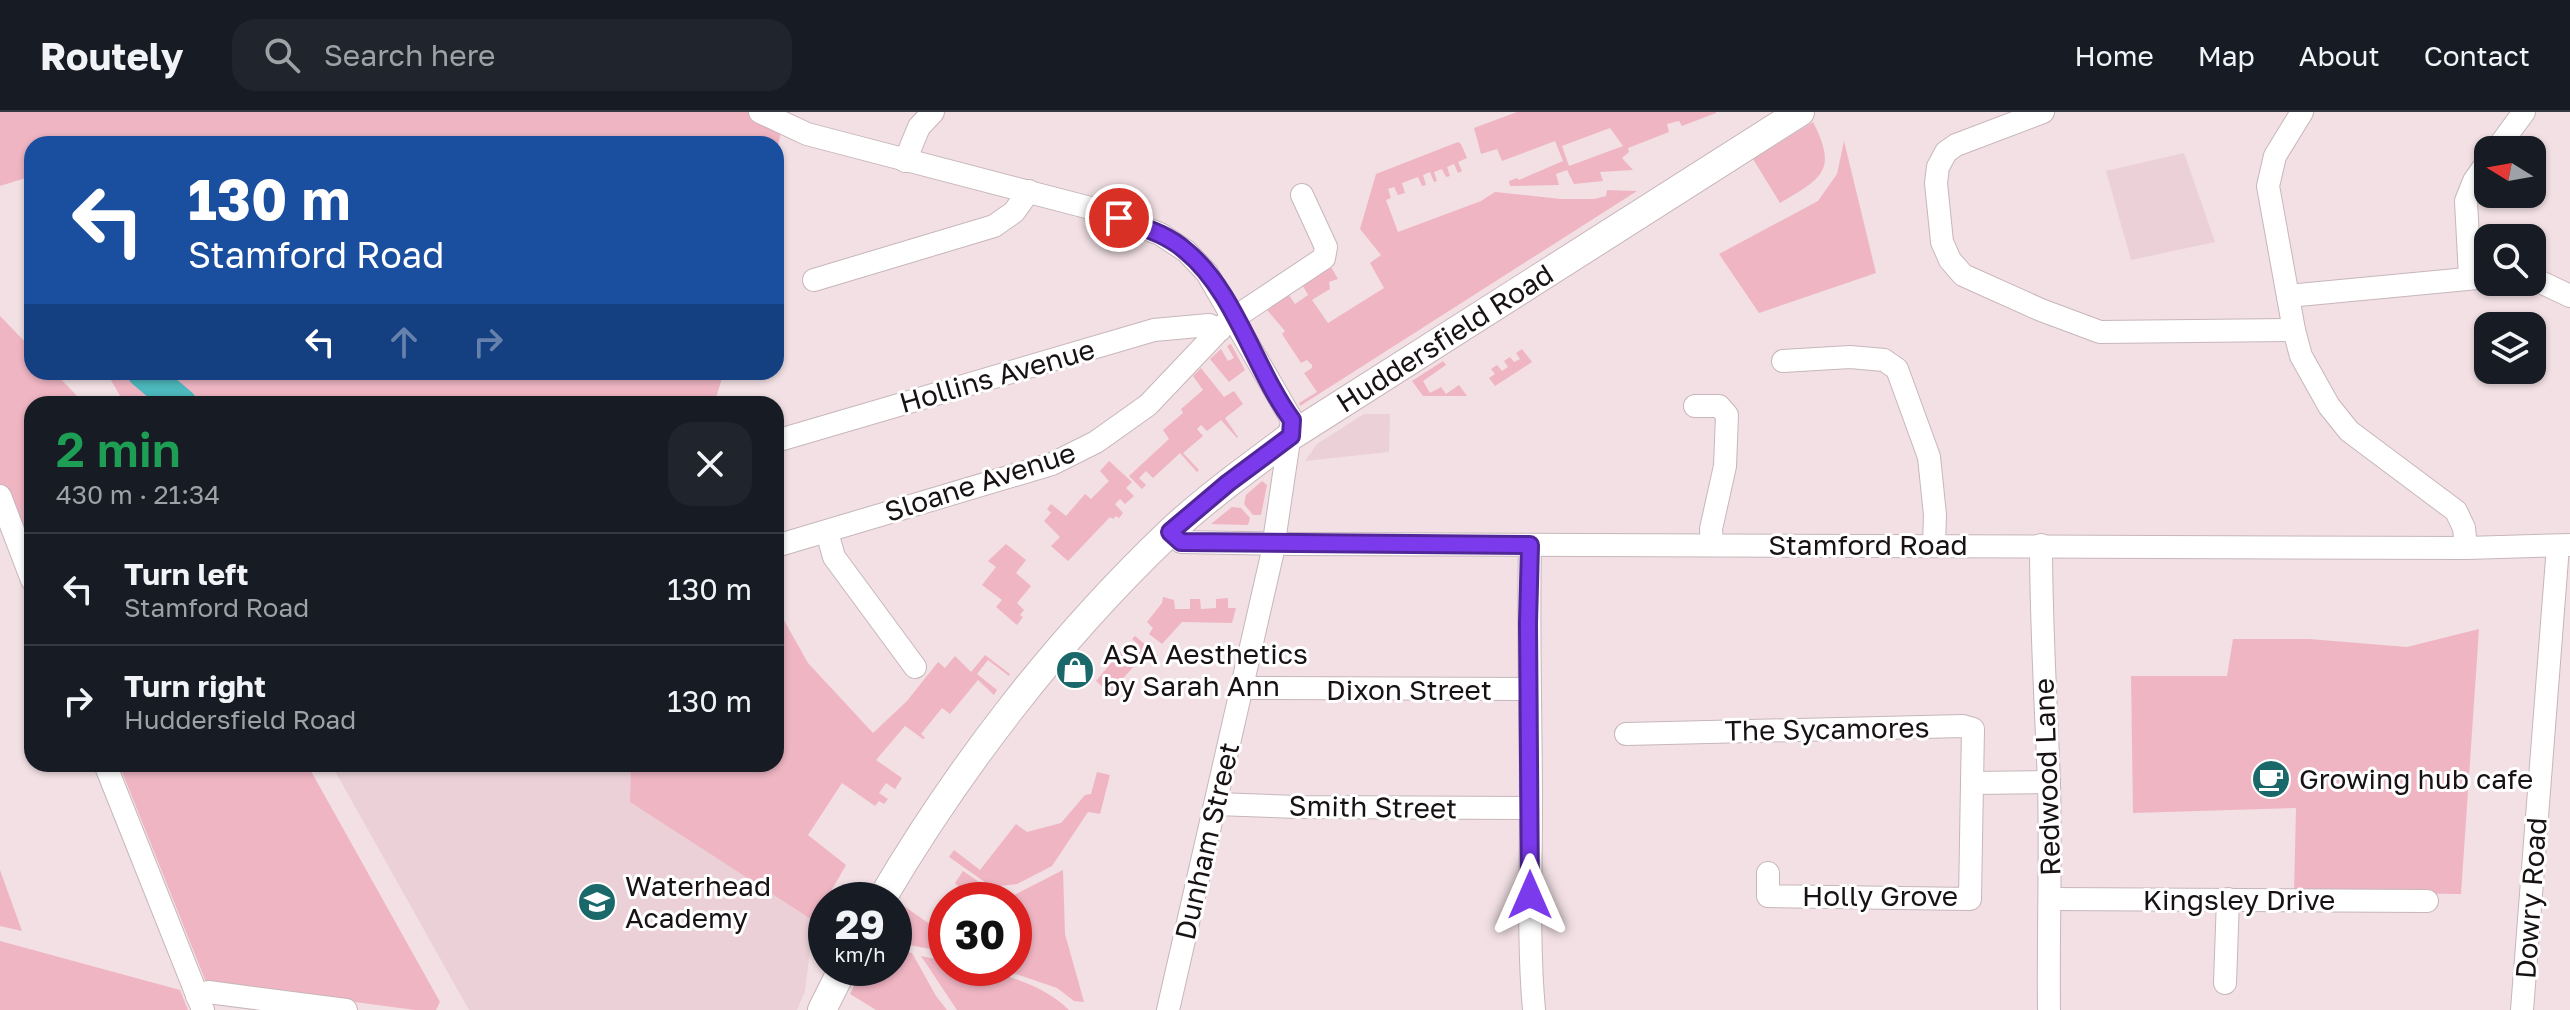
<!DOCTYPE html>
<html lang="en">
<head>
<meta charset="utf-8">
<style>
  body { margin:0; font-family:"Golos Text",sans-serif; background:#20242c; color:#f1f3f6; height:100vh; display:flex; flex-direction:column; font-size:30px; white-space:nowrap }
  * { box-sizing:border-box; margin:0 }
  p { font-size:26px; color:#9ea1a6 }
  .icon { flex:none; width:44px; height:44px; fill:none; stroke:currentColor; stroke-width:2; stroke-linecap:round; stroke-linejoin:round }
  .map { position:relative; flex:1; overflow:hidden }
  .sheet { position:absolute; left:24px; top:284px; width:760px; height:376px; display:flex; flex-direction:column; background:#171b24; border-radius:24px; box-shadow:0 2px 6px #0004 }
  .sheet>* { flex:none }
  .guide { position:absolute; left:24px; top:24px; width:760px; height:244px; border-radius:24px; box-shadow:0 2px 6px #0004; background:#1a4fa0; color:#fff; overflow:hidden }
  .needle { width:52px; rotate:281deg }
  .tools { position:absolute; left:2474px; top:24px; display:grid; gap:16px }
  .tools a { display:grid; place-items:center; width:72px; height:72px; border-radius:16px; background:#171b24; box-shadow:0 2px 6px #0004; font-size:40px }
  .speed { position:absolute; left:808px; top:770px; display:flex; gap:16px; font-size:40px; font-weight:700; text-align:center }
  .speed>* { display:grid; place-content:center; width:104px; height:104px; border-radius:50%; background:#171b24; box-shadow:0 2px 6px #0004; line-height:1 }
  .speed small { font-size:20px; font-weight:400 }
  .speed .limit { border:12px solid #d22; background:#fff; color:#111 }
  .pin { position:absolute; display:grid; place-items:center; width:68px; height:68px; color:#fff; margin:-34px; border:4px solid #fff; border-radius:50%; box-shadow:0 2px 8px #0007 }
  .me { position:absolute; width:88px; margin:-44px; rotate:0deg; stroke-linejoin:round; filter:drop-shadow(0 0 6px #0008) }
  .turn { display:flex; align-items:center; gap:28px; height:168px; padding:0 32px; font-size:36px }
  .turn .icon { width:104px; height:104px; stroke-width:2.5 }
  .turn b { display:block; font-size:56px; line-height:68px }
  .lanes { display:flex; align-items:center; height:76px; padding:0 32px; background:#0003; justify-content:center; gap:40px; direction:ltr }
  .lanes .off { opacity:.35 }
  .round { display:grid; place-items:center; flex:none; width:84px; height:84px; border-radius:24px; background:#20242c }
  .head { display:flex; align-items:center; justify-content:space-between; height:136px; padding:0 32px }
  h1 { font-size:48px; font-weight:600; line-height:60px; color:#1e9e55 }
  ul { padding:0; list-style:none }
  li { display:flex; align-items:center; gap:24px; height:112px; padding:0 32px; border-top:2px solid #363941 }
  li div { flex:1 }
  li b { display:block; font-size:30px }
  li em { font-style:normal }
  header { display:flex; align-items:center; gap:48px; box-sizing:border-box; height:112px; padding:0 40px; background:#171b24; border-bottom:2px solid #363941 }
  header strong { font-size:38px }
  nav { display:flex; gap:44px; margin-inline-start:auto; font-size:28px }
  .search { width:560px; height:72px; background:#20242c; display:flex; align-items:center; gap:20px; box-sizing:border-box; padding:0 28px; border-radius:24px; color:#9ea1a6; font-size:30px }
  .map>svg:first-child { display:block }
  .built { fill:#ebd1d7 }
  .green { fill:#efb5c3; fill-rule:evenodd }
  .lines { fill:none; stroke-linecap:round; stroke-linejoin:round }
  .river { stroke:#4db8bd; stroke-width:32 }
  .minor-casing { stroke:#c7b6ba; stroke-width:24 }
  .major-casing { stroke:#c7b6ba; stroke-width:30 }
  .minor { stroke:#fff; stroke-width:22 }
  .major { stroke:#fff; stroke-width:28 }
  .route-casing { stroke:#51269a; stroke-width:20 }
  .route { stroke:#7c3aed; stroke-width:14 }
  .labels { text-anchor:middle; stroke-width:6; stroke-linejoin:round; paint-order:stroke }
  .street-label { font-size:28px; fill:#181214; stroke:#fff }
  .poi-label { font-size:28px; fill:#181214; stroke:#fff; text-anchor:start }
</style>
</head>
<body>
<header>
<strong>Routely</strong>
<div class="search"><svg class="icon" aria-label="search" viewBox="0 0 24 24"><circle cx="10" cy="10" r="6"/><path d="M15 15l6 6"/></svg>Search here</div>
<nav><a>Home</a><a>Map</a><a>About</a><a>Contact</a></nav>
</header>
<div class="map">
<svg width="2570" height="898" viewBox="0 0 2570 898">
  <rect width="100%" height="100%" fill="#f2e0e4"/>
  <g class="built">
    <path d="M2184 41 2215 130 2131 148 2106 59Z"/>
    <path d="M1364 302H1390L1389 340 1305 349 1317 332Z"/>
    <path d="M331 652H631V690L818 812 812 823 805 879 797 898H469Z"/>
  </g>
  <g class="green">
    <path d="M0 0H749L781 19 776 44V32H32V64L0 74Z"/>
    <path d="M1517 0H1716V1L1682 14 1679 9 1667 12 1669 20 1628 36 1629 40 1622 46 1633 58 1600 60 1603 69 1574 72 1567 58 1556 62 1559 73 1510 74 1509 69 1517 66 1519 68 1563 49 1555 29 1502 49 1497 37 1481 42 1474 16ZM1610 16 1623 34 1569 54 1562 34Z"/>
    <path d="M1813 10C1838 59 1822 66 1780 91L1753 47Z"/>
    <path d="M1844 29 1876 161 1759 201 1719 142 1818 89 1837 62Z"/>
    <path d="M1458 30 1461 32 1467 46 1458 50 1462 59 1458 61 1454 52 1447 55 1450 64 1446 65 1442 57 1434 60 1437 69 1434 70 1430 60 1423 63 1426 73 1422 74 1418 65 1402 71 1405 81 1398 83 1394 75 1388 77 1391 86 1386 88 1398 120 1481 89 1495 80 1561 87H1594L1606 84 1607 78 1637 79 1300 294 1299 291 1317 280 1304 261 1312 256V253L1307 248 1301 251 1282 222 1285 219 1267 198 1289 183 1295 192 1308 183 1303 174 1331 155 1338 167 1329 170 1330 177 1312 188 1328 211 1384 176 1370 151 1381 143 1360 117 1376 62Z"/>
    <path d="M0 204 32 237V260H54L77 284 98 292H32V434L22 410 0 414Z"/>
    <path d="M1231 232 1245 258 1229 270 1210 247 1221 237 1228 249 1234 246 1227 234Z"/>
    <path d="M1522 237 1532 250 1495 274 1489 266 1495 262 1491 257 1497 253 1502 259 1508 255 1504 249 1510 245 1514 250 1520 247 1516 241Z"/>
    <path d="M1443 249 1446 253 1423 269 1430 281 1441 275 1446 282 1459 273 1467 284H1423L1412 269Z"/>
    <path d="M1201 256 1224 285 1234 279 1243 292 1225 306 1238 325 1237 326 1221 308 1207 319 1201 313 1197 317 1203 324 1183 341 1199 358 1197 360 1180 341 1153 366 1146 359 1139 366 1146 373 1142 377 1129 364 1169 327 1163 318 1183 301 1181 297 1203 278 1193 264Z"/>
    <path d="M106 260H724L714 292H125Z"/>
    <path d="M1109 349 1132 370 1126 376 1134 384 1125 392 1120 387 1115 392 1123 401 1119 406 1116 404 1113 407 1110 405 1068 449 1051 434 1060 425 1044 409 1051 401 1047 397 1051 392 1066 404 1085 382 1091 387 1109 369 1100 359Z"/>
    <path d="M1262 369 1267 373 1261 403H1253L1244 392 1246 383Z"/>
    <path d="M1232 395 1241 396 1250 406 1248 413 1211 412Z"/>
    <path d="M1006 432 1026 448 1016 461 1031 474 1017 491 1024 498 1020 503 1023 505 1017 513 996 495 1002 488 982 473 996 455 988 449Z"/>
    <path d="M1163 485 1174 488 1175 497H1190V487H1200L1201 497 1216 496V487L1228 486V496H1236L1232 511 1182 510 1162 532 1149 522 1153 516 1147 510 1162 491Z"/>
    <path d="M776 494 808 551 873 621 907 589 938 550 945 556 955 544 971 560 985 543 1010 562 1009 564 988 548 977 562 997 578 994 583 978 568 950 602 942 596 921 622 925 626 923 627 905 614 876 648 902 666 895 677 886 671 879 681 888 687 884 692 879 689 875 694 842 671 808 723 846 753 826 788V817L630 690 631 652H776Z"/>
    <path d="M2479 517 2461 782 2294 780 2296 696 2133 701 2131 564H2227L2233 527H2309L2407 535Z"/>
    <path d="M1135 524 1158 543 1152 550 1143 544 1110 581 1096 569 1126 533 1134 539 1139 533 1132 527Z"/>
    <path d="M119 652H307L440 890 436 898H415L206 870Z"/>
    <path d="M1097 660 1110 663 1100 702 1088 700 1052 754 1017 772 992 775 949 745 954 738 980 758 1016 712 1027 720 1061 711 1085 683 1091 682Z"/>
    <path d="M0 758 22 819 0 814Z"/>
    <path d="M1063 758 1065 822 1084 890 1074 889 1057 876 998 856H1014V788H1008L1010 785Z"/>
    <path d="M963 759 1005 788H950L958 774 955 771Z"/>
    <path d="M898 790 944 822 946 820V840L894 830V797Z"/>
    <path d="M0 829 180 878 188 898H0Z"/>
    <path d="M894 837 912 841 936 884 947 898H876L850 882 863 856H894Z"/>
    <path d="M921 844 946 849V856C987 856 1039 868 1069 898H957Z"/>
  </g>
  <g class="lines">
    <path class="river" d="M143 260 181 292"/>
    <g class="minor-casing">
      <g id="minor">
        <path d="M760 0 807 22 1098 98 1160 122 1186 139 1207 161 1292 308 1272 443 1168 898"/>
        <path d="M2043 0 1956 33 1946 40 1938 55 1936 71 1942 130 1950 148 1963 163 2041 198 2100 220 2294 218"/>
        <path d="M2302 0 2275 44 2268 74 2294 218 2301 244 2329 294 2349 319 2456 399 2464 416 2466 436"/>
        <path d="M2496 38 2524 0"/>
        <path d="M905 49 919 15 933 0"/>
        <path d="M2470 165 2466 89 2474 69 2488 49"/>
        <path d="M2532 166 2570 184"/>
        <path d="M814 168 994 114 1014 100 1029 79"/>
        <path d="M2288 184 2488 165"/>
        <path d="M1783 249 1850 245 1884 248 1897 257 1929 345 1935 403 1934 432"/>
        <path d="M1695 294H1719L1727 303 1725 354 1711 417 1712 433"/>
        <path d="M776 329 1154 218 1209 213 1220 218"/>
        <path d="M0 384 32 468"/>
        <path d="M827 420 834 445 915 555"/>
        <path d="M1170 420 1181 430 1293 432 2466 436 2570 433"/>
        <path d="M1530 433C1528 521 1531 608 1531 696 1531 764 1528 831 1534 898"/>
        <path d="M2041 433C2041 513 2046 592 2049 672 2051 747 2048 823 2049 898"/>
        <path d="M776 434 1052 352 1096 330 1148 293 1225 212 1324 146 1326 135 1302 83"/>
        <path d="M1241 576 1529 577"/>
        <path d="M1626 622 1963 614 1973 617 1972 671"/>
        <path d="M105 652 203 898"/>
        <path d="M1216 692 1297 695 1531 696"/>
        <path d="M1768 761V784L1970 787 1972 671 2049 670"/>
        <path d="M2051 787 2427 789"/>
        <path d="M2225 871 2228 787"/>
        <path d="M197 884 208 880 346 898"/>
        <path d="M2522 898 2558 434"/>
      </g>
    </g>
    <g class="major-casing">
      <g id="major">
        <path id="s1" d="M881 788C959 655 1057 528 1168 422 1206 386 1250 355 1291 324L1800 0"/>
        <path d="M822 898 843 856"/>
      </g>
    </g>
    <use href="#minor" class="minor"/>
    <use href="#major" class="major"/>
  </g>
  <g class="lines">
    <g class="route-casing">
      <path id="route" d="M1119 106C1142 115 1167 122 1186 139 1235 179 1255 258 1292 308L1291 324 1228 371 1170 420 1181 430 1530 433 1528 511 1530 783"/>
    </g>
    <use href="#route" class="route"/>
  </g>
  <defs>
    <g id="shop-disc" transform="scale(2)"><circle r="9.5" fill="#1b686b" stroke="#fff"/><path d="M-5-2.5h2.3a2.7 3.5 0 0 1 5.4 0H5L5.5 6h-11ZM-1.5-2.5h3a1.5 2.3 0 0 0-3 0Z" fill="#fff"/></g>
    <g id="cafe-disc" transform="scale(2)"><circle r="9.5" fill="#1b686b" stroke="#fff"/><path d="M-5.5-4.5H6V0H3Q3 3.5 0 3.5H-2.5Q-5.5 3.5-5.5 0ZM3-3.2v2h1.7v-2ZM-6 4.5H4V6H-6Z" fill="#fff"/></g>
    <g id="school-disc" transform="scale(2)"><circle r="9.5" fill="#1b686b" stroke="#fff"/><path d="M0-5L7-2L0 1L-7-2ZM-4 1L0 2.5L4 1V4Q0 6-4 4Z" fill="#fff"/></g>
  </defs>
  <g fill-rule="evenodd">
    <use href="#shop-disc" x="1075" y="558"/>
    <use href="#cafe-disc" x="2271" y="667"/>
    <use href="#school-disc" x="597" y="790"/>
  </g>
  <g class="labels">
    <g class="street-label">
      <text dy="10" stroke="none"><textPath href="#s1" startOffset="806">Huddersfield Road</textPath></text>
      <text transform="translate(997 264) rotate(-16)" y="10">Hollins Avenue</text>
      <text transform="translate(980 370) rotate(-18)" y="10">Sloane Avenue</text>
      <text x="1868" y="443">Stamford Road</text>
      <text x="1409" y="588">Dixon Street</text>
      <text transform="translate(1827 617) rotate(-1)" y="10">The Sycamores</text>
      <text transform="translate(2047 665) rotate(-92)" y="10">Redwood Lane</text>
      <text transform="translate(1373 695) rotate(1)" y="10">Smith Street</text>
      <text transform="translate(1207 729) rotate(-77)" y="10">Dunham Street</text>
      <text x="1880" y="794">Holly Grove</text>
      <text transform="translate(2531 786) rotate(-86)" y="10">Dowry Road</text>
      <text x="2239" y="798">Kingsley Drive</text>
    </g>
    <g class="poi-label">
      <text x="1103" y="552">ASA Aesthetics<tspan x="1103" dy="32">by Sarah Ann</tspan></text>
      <text x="2299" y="677">Growing hub cafe</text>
      <text x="625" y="784">Waterhead<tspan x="625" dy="32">Academy</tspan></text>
    </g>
  </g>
</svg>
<div class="tools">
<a><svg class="needle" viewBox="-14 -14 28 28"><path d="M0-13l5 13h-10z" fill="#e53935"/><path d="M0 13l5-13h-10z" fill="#9ea1a6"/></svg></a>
<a><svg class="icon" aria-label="search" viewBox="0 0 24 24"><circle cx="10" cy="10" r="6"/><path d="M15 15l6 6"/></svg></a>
<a><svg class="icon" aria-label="layers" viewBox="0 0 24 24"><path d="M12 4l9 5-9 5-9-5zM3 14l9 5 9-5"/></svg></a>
</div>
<div class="speed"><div>29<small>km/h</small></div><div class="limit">30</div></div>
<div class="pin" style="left:1119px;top:106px;background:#d93025"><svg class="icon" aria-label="arrive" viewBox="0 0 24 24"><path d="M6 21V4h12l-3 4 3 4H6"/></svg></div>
<svg class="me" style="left:1530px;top:783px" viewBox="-20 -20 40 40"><path d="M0-17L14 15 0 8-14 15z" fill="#7c3aed" stroke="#fff" stroke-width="4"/></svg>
<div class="guide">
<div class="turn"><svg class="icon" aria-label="left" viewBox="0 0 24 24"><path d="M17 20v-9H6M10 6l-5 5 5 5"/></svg><div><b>130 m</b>Stamford Road</div></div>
<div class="lanes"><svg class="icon" aria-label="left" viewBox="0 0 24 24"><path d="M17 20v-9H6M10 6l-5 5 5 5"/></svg><svg class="icon off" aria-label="ahead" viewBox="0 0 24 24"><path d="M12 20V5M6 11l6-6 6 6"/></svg><svg class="icon off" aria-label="right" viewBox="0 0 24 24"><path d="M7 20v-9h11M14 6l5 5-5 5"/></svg></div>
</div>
<section class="sheet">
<div class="head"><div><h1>2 min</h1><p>430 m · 21:34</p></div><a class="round"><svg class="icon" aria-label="close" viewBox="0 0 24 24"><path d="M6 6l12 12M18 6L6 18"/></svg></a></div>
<ul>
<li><svg class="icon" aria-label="left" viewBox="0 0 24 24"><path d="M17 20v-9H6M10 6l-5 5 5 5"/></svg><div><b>Turn left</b><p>Stamford Road</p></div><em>130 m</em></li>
<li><svg class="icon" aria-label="right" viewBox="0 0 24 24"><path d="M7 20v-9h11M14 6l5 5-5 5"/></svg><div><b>Turn right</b><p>Huddersfield Road</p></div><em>130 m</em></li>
</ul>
</section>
</div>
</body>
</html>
